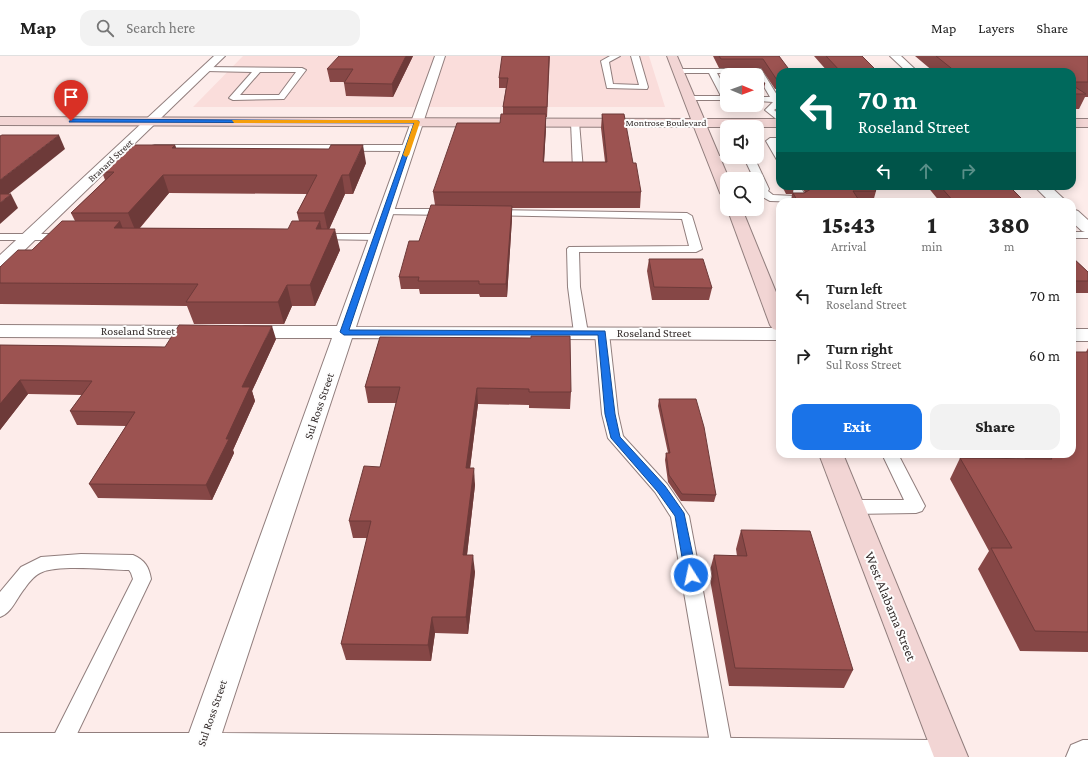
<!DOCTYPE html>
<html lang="en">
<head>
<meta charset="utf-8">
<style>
  body { margin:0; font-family:"Crimson Pro",serif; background:#f2f2f2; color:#222; height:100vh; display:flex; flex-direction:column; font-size:15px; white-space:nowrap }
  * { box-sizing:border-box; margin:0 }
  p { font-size:13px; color:#767676 }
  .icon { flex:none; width:22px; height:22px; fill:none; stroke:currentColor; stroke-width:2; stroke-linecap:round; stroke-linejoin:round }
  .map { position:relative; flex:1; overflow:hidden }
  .drawer { position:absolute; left:776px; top:142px; width:300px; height:260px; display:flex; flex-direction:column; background:#fff; border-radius:12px; box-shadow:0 2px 10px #0003 }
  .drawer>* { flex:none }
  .banner { position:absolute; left:776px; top:12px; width:300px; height:122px; border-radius:12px; box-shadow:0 2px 10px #0003; background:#00695c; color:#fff; overflow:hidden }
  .needle { width:26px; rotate:91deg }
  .buttons { position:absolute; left:720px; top:12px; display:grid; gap:8px }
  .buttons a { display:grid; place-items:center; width:44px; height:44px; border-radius:8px; background:#fff; box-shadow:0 2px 10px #0003; font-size:20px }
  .pin { position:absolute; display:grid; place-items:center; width:34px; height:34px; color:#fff; margin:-41px -17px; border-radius:50% 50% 50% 0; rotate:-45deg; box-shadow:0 0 4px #0007 }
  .pin .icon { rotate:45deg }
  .me { position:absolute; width:44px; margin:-22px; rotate:350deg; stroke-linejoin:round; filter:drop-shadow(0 0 3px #0008) }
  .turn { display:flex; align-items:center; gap:14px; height:84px; padding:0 16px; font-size:18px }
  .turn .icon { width:52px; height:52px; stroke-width:2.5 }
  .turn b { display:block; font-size:28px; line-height:34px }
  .lanes { display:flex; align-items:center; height:38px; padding:0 16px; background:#0003; justify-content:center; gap:20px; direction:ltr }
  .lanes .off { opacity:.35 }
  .eta { display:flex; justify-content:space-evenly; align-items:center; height:68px; text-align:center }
  .eta b { font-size:24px; font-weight:800; line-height:28px }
  .button { display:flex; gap:8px; margin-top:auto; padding:8px 16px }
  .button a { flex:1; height:46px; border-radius:12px; background:#1a73e8; color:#fff; font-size:16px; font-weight:800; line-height:46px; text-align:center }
  .button a+a { background:#f2f2f2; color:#222 }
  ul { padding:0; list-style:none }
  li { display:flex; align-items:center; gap:12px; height:60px; padding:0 16px }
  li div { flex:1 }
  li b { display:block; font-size:15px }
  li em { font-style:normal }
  header { display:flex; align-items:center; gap:24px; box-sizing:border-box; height:56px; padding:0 20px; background:#fff; border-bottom:1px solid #e0e0e0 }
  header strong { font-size:19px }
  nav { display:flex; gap:22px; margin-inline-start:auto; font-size:14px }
  .search { width:280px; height:36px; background:#f2f2f2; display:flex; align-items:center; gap:10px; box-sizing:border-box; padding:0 14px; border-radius:12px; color:#767676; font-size:15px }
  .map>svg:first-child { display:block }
  .built { fill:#fadddb }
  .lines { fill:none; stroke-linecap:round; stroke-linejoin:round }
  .lane-casing { stroke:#917e7d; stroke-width:2 }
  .street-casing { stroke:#917e7d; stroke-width:2 }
  .secondary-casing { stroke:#917e7d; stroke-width:2 }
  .lane { fill:#fff; fill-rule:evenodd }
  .street { fill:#fff; fill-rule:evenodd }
  .secondary { fill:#f2d5d4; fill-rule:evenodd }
  .wall { fill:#864746; fill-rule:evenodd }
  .shaded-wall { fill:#6d3a39 }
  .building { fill:#9c5351; stroke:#6d3a39 }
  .route { fill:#1a73e8; stroke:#114b97 }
  .slow { fill:#f59e0b }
  .labels { text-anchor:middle; stroke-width:4; stroke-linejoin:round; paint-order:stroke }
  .far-street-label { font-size:10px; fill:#352d2c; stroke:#fdfdfd }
  .street-label { font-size:12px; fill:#352d2c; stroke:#fdfdfd }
  .near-street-label { font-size:14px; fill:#352d2c; stroke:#fdfdfd }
</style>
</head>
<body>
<header>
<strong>Map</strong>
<div class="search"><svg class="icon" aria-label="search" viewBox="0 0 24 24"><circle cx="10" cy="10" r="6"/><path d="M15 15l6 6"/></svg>Search here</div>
<nav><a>Map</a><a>Layers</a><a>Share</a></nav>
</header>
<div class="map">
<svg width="1088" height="701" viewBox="0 0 1088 701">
  <rect width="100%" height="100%" fill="#fdecea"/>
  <path class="built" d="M243 0H649L665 51H193Z"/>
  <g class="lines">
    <g class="lane-casing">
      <g id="lane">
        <path d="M610 0H620L609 6 613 28 639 29 631 0H639L648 31 647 33 607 32 601 5Z"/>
        <path d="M203 11 302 12 306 14 284 43 233 44 229 42 252 16 206 15 202 13ZM260 16H296L279 39H240Z"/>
        <path d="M675 13H761L780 44V50L774 54 780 59V66L765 54 773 46 757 45V41H770L756 17H717L727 36V44H689L685 42 686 40H721L709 17H675Z"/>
        <path d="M575 63 579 66 583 114 578 117 573 114 571 66Z"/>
        <path d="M770 82H780V88H776L780 94V105L777 104 766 85Z"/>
        <path d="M155 89H408L413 92 408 95 152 94V90Z"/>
        <path d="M713 100 754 101 769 133 768 135 773 139 795 140 790 130H800L807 143 802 146 770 145 757 138V132H758L757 123H754L746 106 710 105 708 103Z"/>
        <path d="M386 153H449L454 156 449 159 382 158 381 156 382 154Z"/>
        <path d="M491 154 687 157 692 160 702 193 696 196H579L580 231 588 277 586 280H576L574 277 568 231 567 193 569 191 689 190 682 163 487 159 486 157Z"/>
        <rect x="1072" y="176" width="16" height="6"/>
        <path d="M0 178H65L71 181 65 184H0Z"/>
        <path d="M317 178H378L384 181 378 184 313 183 311 181 313 179Z"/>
        <path d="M602 273 607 274 609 277 618 358 623 380 667 428 689 460 734 701H712V699L671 461 655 436 608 382 602 358 595 277 597 274Z"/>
        <path d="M882 398H898L925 450 922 455 916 457 852 458 846 456 843 451 846 446 852 444H904Z"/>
        <path d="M81 498 133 499C145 504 149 511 151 523L66 701H43L133 523 131 517 129 514C108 514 57 508 40 517 34 520 29 526 25 532 17 541 12 557 0 561V536L21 511 41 501Z"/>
      </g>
    </g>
    <g class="street-casing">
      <g id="street">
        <path d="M214 0H225L6 212 0 213V199Z"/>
        <path d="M435 0H445L356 271 780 272V284L352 282 222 677 930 684 942 689 947 701H0V677H189L332 282H245L238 280 235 276 238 272 245 270H337Z"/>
        <path d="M890 0H901L918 16H907Z"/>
        <path d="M1034 130H1050L1067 146H1050Z"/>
        <path d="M1072 153 1078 155 1088 164V177L1082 175 1072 166Z"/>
        <path d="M0 269 205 270 212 272 215 276 212 280 205 282 0 281Z"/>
        <rect x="1072" y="273" width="16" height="12"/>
        <path d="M1083 684H1088V701H1066L1071 689Z"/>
      </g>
    </g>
    <g class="secondary-casing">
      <g id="secondary">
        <path d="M667 0H677L704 63H780V71H707L729 123H727V141L722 140 720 137 694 71 0 69V61L691 63Z"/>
        <rect x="1072" y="63" width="16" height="8"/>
        <path d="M727 152 742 153 780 246V275L773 273 770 269Z"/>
        <path d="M819 398H843L968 701H934Z"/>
      </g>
    </g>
    <use href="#lane" class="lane"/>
    <use href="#street" class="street"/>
    <use href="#secondary" class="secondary"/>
  </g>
  <g class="wall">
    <path d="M413 0 393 41 346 40 344 27V26H330L327 13Z"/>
    <path d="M550 0 547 61H546V72L544 106H605L601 72 602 58 633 107 641 136 640 152H512V162L507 241H480L479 238H420L419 233H401L399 221 419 185 435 149 433 136 500 67 503 58V51L506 32H499V22Z"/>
    <path d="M713 0H779L780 16V33H775L761 12H719Z"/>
    <path d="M814 0H862L878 16H828Z"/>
    <path d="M915 0H1088V41H1085L1079 53H1072V16H934Z"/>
    <path d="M724 14H756L765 28 764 33H757V19H727V25L723 18Z"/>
    <path d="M175 89 176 92 366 107 353 138H345L329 173 340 194 315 250H292L284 268H194L187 250 0 248V211L32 194 75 165 71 157 105 124 102 116ZM169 137 307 138 297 157 299 165 288 173 140 172Z"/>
    <path d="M782 130H794L793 137H805L802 130H872L876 135 873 146H791L792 138H786Z"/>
    <path d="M927 130H1009L1025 146H940Z"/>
    <path d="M1072 201 1088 216V237H1072Z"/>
    <path d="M649 203 712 232 709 244H652L647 215Z"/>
    <path d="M380 281 571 336 570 353 529 352V349L478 348 470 412 475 429 467 499 475 516 468 578 435 577 431 605 346 604 341 588 367 482H353L349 465 380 411 396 347H368L365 331Z"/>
    <path d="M276 283 252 335 255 345 233 394 234 397 212 444 98 442 89 428 126 370 77 369 70 355 82 339 28 338 0 374V289L165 291Z"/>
    <path d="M1088 292V596L1020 595 978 513 989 495 950 423 960 402 1025 403 1022 398H1072L1086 296Z"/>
    <path d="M659 343 716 439 714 446 681 445 668 426 665 404 666 397H668L658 350Z"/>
    <path d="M741 474 853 614 844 632 729 630 709 518 714 499 737 500 736 493Z"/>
  </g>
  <g class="shaded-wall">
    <path d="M406 0H413L393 41 392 28Z"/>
    <path d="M546 58V72L543 121V106Z"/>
    <path d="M59 79 65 93 0 145V124Z"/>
    <path d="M175 89 181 106 172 92Z"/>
    <path d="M363 89 366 107 353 138 349 119Z"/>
    <path d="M163 119 169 137 136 176 128 157Z"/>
    <path d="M342 119 345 138 328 176 324 157Z"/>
    <path d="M11 138 18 152 0 168V147Z"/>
    <path d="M512 150V162L507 241 506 228Z"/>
    <path d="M120 165 128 186 114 172Z"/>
    <path d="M320 165 324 186 316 173Z"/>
    <path d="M335 173 340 194 315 250 310 229Z"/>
    <path d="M287 229 292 250 284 268 278 246Z"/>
    <path d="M272 270 276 283 252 335 255 345 233 394 234 397 212 444 206 429 226 383 242 331Z"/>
    <path d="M20 324 28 338 0 374V348Z"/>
    <path d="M477 332 478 348 468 428 466 412Z"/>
    <path d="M474 412 475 429 465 516 463 499Z"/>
    <path d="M473 499 475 516 468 578 466 561Z"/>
    <path d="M432 561 435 577 431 605 428 589Z"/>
  </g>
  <g class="building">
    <path d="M339 0H406L392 28 344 27 353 13H327Z"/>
    <path d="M502 0H549L547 51H503L508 22H499Z"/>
    <path d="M719 0H779L791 16H780V24H777L763 3H721Z"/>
    <path d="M826 0H862L878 16H841Z"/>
    <path d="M936 0H1088V26H1072V16H956Z"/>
    <path d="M724 14H756L765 28H757V19H727Z"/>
    <path d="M1072 29 1086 38H1072Z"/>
    <path d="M501 58H546L543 106H607L602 58H624L633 107H636L641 136H433L457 67H500Z"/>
    <path d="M2 79H59L0 124V80Z"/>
    <path d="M131 89H175L172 92 329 93 331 89H363L349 119H342L324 157H297L317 119H163L128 157H71L114 116H102Z"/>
    <path d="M809 130H872L876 135H853L860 146H798L793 137H804L811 133Z"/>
    <path d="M940 130H1009L1025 146H954Z"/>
    <path d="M0 138H11L0 147Z"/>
    <path d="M431 149 512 150 506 228H479V225H418L419 221H399L409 185H419Z"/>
    <path d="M62 165H120L114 172 288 173 292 165H320L316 173H335L310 229H287L278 246H186L198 228 0 227V211L18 194H32Z"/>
    <path d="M1072 201 1088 216V225H1072Z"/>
    <path d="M649 203H703L712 232 654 231Z"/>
    <path d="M179 269 272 270 242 331H250L226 383H229L206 429 89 428 135 356 70 355 92 325 20 324 0 348V289L165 291Z"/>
    <path d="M531 280H570L571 336H529V333L477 332 466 412H474L463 499H473L466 561H432L428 589 341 588 371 465H349L364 410 380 411 400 331H365L380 281 531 282Z"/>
    <path d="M1072 296H1088V576L1035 575 991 492H1012L960 402 1052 403 1048 398H1072Z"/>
    <path d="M659 343H696L704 371 716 439 682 438 669 419 666 397H670Z"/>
    <path d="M741 474 810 475 853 614 735 612 714 499 747 500Z"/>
  </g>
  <path class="route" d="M71 63 419 65 349 274 605 275 615 358 620 381 665 430 684 457 697 519 695 522H687L685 519 675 460 657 435 611 382 605 358 598 279H344L340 276 414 67 69 66Z"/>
  <path class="slow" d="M232 64H417L420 66 409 99 406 101 403 99 414 67H234Z"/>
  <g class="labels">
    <g class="far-street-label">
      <text x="666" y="70">Montrose Boulevard</text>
      <text transform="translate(110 104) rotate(-43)" y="4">Branard Street</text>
    </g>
    <g class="street-label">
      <text x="138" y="279">Roseland Street</text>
      <text x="654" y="281">Roseland Street</text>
      <text transform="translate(319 350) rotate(-71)" y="4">Sul Ross Street</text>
      <text transform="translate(212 657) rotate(-71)" y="4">Sul Ross Street</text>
    </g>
    <g class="near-street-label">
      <text transform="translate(891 550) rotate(68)" y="5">West Alabama Street</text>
    </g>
  </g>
</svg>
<div class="buttons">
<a><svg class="needle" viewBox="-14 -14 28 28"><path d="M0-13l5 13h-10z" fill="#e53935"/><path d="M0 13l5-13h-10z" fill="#767676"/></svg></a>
<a><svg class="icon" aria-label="sound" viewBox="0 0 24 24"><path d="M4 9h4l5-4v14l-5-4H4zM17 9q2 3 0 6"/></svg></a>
<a><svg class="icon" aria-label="search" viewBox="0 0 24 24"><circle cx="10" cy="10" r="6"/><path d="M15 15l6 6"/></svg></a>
</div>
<div class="pin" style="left:71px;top:65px;background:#d93025"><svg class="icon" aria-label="arrive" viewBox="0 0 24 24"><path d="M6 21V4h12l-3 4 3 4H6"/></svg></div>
<svg class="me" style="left:691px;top:519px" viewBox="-20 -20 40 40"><circle r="17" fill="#1a73e8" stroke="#fff" stroke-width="3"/><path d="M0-11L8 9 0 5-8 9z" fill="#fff"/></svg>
<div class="banner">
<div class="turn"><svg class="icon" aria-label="left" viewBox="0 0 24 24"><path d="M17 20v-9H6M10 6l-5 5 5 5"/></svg><div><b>70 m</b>Roseland Street</div></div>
<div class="lanes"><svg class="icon" aria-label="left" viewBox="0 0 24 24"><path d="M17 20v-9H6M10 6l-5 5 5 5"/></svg><svg class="icon off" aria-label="ahead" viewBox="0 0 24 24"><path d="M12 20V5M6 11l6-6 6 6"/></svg><svg class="icon off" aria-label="right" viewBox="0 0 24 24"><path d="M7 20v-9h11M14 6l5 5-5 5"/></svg></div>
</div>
<section class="drawer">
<div class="eta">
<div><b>15:43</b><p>Arrival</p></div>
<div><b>1</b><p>min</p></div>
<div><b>380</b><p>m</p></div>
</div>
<ul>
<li><svg class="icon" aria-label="left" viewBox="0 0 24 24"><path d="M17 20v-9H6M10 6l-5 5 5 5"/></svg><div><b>Turn left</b><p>Roseland Street</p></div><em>70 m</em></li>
<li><svg class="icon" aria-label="right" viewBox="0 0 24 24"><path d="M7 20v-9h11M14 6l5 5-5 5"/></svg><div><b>Turn right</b><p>Sul Ross Street</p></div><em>60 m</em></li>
</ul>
<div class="button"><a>Exit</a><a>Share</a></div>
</section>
</div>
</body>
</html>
